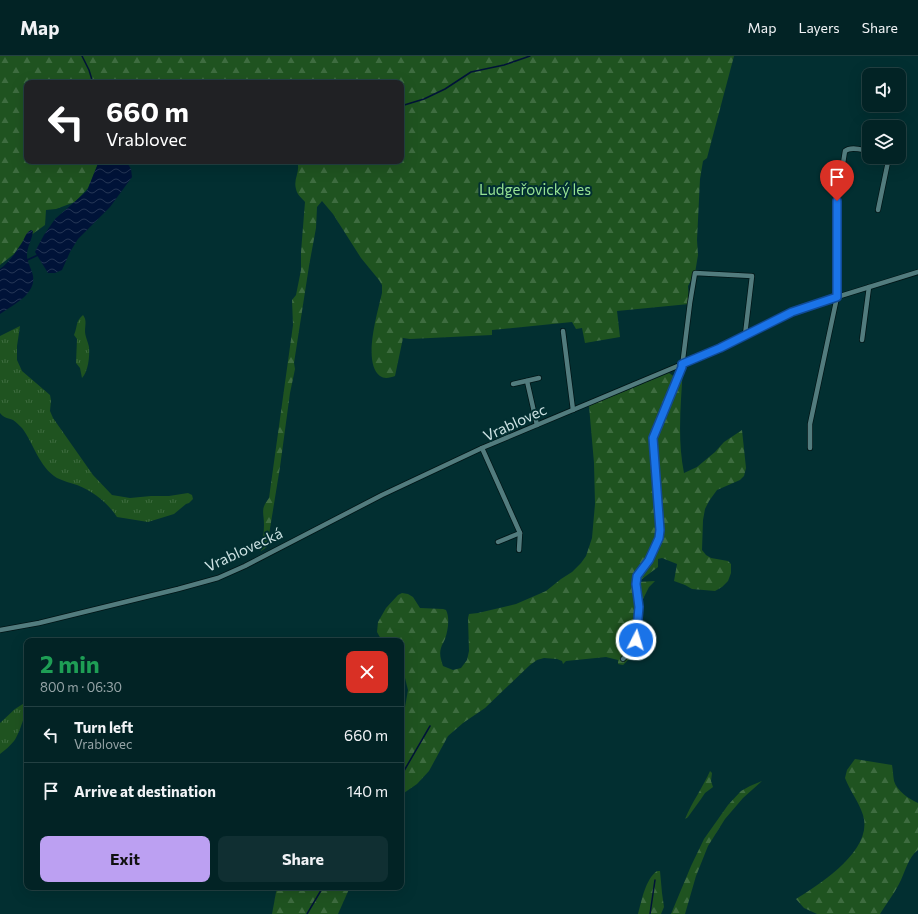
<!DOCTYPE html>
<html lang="en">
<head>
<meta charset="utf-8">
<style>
  body { margin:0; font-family:Commissioner,sans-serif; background:#102f32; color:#f1f3f6; height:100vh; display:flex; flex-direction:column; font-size:15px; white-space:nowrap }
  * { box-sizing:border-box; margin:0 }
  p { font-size:13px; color:#96a4a7 }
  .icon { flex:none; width:22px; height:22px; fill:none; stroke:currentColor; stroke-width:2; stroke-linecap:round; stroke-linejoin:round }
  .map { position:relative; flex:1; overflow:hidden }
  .side { position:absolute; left:24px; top:582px; width:380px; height:252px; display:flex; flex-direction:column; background:#022325; border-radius:8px; box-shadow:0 4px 16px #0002,0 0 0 1px #234042 }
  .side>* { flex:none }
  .hud { position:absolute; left:24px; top:24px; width:380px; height:84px; border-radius:8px; box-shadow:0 4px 16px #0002,0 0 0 1px #234042; background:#202124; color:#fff; overflow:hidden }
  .controls { position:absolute; left:862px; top:12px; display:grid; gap:8px }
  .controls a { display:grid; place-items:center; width:44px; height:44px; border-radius:8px; background:#022325; box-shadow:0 4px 16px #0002,0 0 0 1px #234042; font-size:20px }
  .pin { position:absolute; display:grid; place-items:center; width:34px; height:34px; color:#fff; margin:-41px -17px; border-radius:50% 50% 50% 0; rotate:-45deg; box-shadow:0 0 4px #0007 }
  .pin .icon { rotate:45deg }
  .me { position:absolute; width:44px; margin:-22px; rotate:5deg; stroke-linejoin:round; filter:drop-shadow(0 0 3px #0008) }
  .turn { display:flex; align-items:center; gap:14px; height:84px; padding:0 16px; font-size:18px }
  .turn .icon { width:52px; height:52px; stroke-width:2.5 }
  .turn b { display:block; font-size:28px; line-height:34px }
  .round { display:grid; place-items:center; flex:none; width:42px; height:42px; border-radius:8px; background:#102f32 }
  .head { display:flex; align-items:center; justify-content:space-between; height:68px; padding:0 16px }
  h1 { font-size:24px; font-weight:700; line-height:30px; color:#1e9e55 }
  .button { display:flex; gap:8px; margin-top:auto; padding:8px 16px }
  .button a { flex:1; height:46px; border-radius:8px; background:#bca0f2; color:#111; font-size:16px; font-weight:700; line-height:46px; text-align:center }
  .button a+a { background:#102f32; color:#f1f3f6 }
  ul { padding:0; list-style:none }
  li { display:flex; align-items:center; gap:12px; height:56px; padding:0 16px; border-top:1px solid #234042 }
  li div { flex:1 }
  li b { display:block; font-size:15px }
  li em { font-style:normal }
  header { display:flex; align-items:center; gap:24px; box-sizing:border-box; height:56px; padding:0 20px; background:#022325; border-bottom:1px solid #234042 }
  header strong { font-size:19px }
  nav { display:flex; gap:22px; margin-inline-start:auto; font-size:14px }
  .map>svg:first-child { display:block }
  .grass { fill:url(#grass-tufts) }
  .forest { fill:url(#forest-firs) }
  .water { fill:url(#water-waves) }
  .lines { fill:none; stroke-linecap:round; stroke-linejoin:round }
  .stream { stroke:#001338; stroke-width:1.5 }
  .minor-casing { stroke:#021516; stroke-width:6 }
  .minor { stroke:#527c7e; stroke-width:4.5 }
  .route-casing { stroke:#114b97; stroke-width:10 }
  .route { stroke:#1a73e8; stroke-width:7 }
  .labels { text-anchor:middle; stroke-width:4; stroke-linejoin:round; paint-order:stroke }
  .park-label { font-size:15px; fill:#96e194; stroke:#022f31 }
  .street-label { font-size:15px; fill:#cde3e4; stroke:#022f31 }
</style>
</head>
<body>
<header>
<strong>Map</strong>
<nav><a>Map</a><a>Layers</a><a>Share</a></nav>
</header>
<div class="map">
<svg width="918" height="858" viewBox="0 0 918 858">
  <defs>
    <pattern id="grass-tufts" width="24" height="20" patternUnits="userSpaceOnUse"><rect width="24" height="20" fill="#1f5320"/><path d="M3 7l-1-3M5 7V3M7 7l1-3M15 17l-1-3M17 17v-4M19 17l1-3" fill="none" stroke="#3e6c40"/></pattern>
    <pattern id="forest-firs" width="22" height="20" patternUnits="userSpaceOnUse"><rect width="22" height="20" fill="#1f5320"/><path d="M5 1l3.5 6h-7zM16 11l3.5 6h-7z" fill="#3e6c40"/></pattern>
    <pattern id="water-waves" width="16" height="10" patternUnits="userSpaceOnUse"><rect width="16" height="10" fill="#001338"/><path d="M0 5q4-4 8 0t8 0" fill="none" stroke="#243555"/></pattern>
  </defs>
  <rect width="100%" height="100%" fill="#022f31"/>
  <g class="grass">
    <path d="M83 259C87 264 85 269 85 275 85 280 88 286 89 291 90 300 88 316 82 322L80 312 76 307 77 283 74 279C78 270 75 266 83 259Z"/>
    <path d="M20 270 17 290V304L22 315 50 339 51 344 50 355 53 362 93 419 112 439 130 442 151 440H169L188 437 192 439 193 443 189 447 186 448 174 458 148 466 117 461C107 446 94 436 77 429 71 427 63 425 57 422 39 411 34 388 22 372 20 370 16 366 13 364 8 362 4 362 0 357V280Z"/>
    <path d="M26 646 27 647C27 654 19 679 14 685 10 690 5 694 0 698V667L15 653Z"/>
  </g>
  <g class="forest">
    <path d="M0 0H734L707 102 703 105 700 123 697 184 698 199 695 217 688 230 689 248 617 255 620 281 585 287 582 272 576 273 572 266 492 274V279L410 283 403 282 395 320C390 322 384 323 380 320 362 307 378 255 382 237V229L379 224 361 202 333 158 322 145 317 151 316 172 309 210 294 307 295 313 290 337 280 411 267 491 261 495C262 487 264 478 264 469 264 456 260 454 269 442L293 269 292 244 296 239 301 214V196L305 146C302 142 297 139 296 133 293 122 301 116 297 105H401V27H27V105H99L88 132 75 146 56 153 46 154 45 169 23 185 14 198 0 209Z"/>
    <path d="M683 311C681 347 677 382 684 417L697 411 715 396 724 386 742 374 746 412 744 420 740 424 717 434 709 445 705 453 703 464 702 494 706 499 711 502 728 505 731 508V517L728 525 722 531 715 535 692 533 685 529 674 525 677 508 662 502 658 503V511L638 526 655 525 649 531 642 545 639 582 633 599 623 609 618 608V604L606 601 566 605 563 608 562 605 557 603 544 602 537 604 530 609 485 652 463 667 448 680 429 715 417 728 401 739V674L408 634 404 618 401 614V585H382L377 576 378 566 386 552 398 539 402 537 408 538 413 541 420 552 443 553 446 554C450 562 448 575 445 583 444 586 442 588 441 592 439 598 441 604 443 610L453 614 461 612 467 604 469 595 468 562 469 558 478 557 516 548 546 535 561 523 572 516 581 507 586 500 592 482 595 448 594 407 589 350 669 317 678 323Z"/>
    <path d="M855 703 892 709C893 714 893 720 894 725 897 735 909 743 918 747V794C908 801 905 817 899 828 894 838 886 848 880 858H817L804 852 796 843C820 828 874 794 863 759 859 746 850 735 845 722L847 714Z"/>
    <path d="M710 715 712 717 711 725 713 731 705 737 701 743 688 761 685 763C692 746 703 731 710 715Z"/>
    <path d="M762 725 743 742 725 763 708 790 696 820 685 858H671L691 810 704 783 728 749 741 735 750 730Z"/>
    <path d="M657 815H660L662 837 664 851 661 858H638C642 844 645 824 657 815Z"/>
    <path d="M277 831H350L338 858H272Z"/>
  </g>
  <g class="water">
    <path d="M99 105H126L131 113 132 121 110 151 78 183 70 196 62 214 55 217H48L35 196 38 190 44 179 55 163 87 135Z"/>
    <path d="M31 174 33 175C32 184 27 191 27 199 27 207 32 213 33 220 36 238 13 249 0 258V213C8 207 14 199 20 190 25 184 24 178 31 174Z"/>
  </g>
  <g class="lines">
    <g class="stream">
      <path d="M82 0 89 14 93 27"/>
      <path d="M401 50 424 43 445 33 471 16 504 9 530 0"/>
      <path d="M25 205 38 199"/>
      <path d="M401 720 430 670"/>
      <path d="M307 858 323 831"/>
      <path d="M650 858 655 824"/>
    </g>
    <g class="minor-casing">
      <g id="minor">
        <path d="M878 154 889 101"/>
        <path d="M563 275 573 354"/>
        <path d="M862 284 869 231"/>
        <path d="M527 325 537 369"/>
        <path d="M513 328 539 322"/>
        <path d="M482 392 520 477 519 494"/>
        <path d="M810 392V368L837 241V145L845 95C851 90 862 94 869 95"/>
        <path d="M498 486 520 477"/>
        <path d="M0 574 39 567 178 533 218 522 245 510 382 439 482 392 711 296 787 258 808 250 918 216"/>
        <path d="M623 603 633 593 636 584 639 551 636 528 637 520 649 504 659 481 660 475 653 382 682 311 690 247 695 217 752 220 745 279"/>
      </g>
    </g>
    <use href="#minor" class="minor"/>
  </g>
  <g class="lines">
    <g class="route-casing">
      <path id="route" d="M636 584 639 551 636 528 637 520 649 504 659 482 660 474 653 382 682 311V308L720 292 792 256 837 241V145"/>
    </g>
    <use href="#route" class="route"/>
  </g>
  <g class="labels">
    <g class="park-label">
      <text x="535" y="139">Ludgeřovický les</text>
    </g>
    <g class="street-label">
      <text transform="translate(515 367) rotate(-25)" y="5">Vrablovec</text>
      <text transform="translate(244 494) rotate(-25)" y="5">Vrablovecká</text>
    </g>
  </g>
</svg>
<div class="controls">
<a><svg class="icon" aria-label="sound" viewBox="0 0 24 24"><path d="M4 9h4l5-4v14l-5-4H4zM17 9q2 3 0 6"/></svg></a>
<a><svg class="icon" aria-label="layers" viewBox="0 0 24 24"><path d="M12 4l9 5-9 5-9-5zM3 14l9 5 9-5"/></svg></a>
</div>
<div class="pin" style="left:837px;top:145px;background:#d93025"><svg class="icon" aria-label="arrive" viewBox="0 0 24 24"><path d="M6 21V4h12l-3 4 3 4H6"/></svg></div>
<svg class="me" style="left:636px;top:584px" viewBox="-20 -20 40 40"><circle r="17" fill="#1a73e8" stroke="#fff" stroke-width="3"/><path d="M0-11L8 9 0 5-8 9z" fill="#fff"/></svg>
<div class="hud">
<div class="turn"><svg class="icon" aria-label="left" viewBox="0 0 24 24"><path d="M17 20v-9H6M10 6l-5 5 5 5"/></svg><div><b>660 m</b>Vrablovec</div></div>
</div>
<section class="side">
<div class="head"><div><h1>2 min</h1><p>800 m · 06:30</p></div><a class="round" style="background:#d93025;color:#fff"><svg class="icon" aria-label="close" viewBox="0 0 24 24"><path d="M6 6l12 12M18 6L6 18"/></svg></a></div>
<ul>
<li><svg class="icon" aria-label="left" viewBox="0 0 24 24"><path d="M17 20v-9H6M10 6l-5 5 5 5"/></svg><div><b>Turn left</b><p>Vrablovec</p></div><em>660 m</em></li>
<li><svg class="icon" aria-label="arrive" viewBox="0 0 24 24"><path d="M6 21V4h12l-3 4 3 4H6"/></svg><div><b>Arrive at destination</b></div><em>140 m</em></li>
</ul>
<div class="button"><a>Exit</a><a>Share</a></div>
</section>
</div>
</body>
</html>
